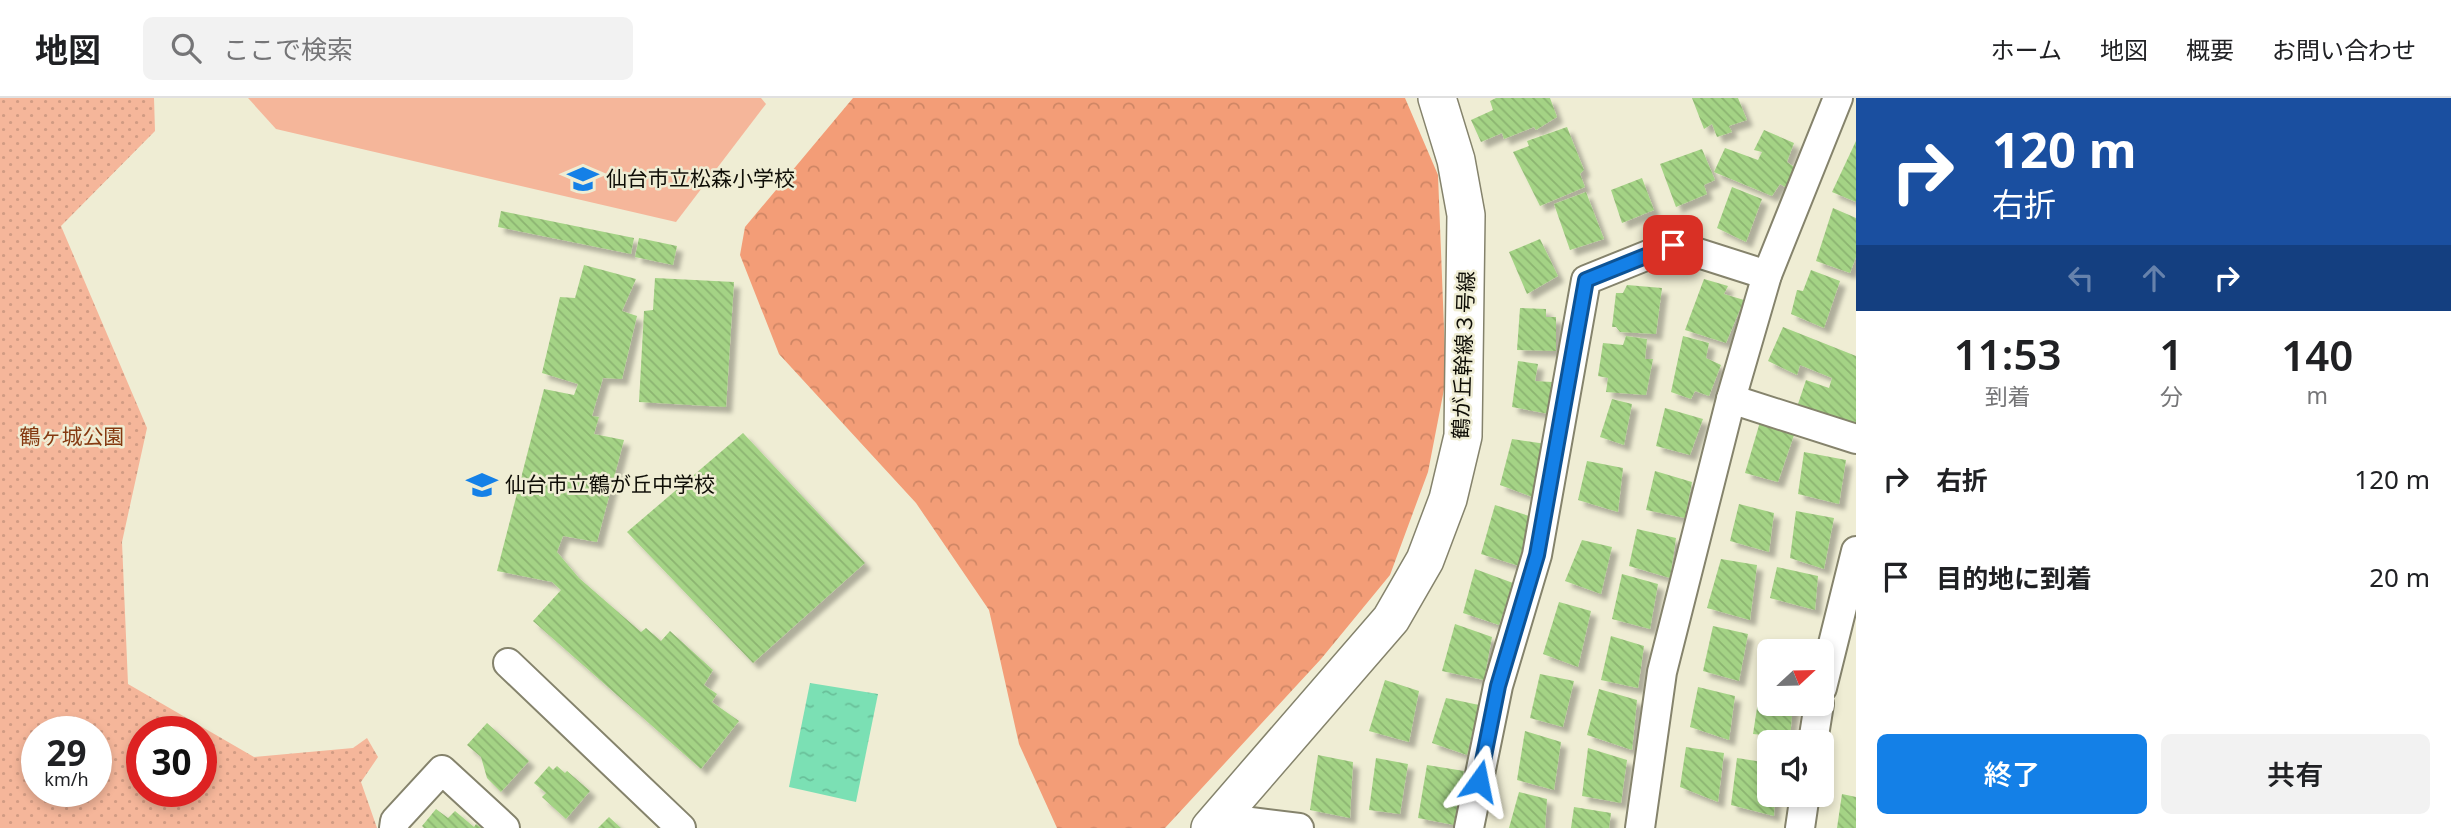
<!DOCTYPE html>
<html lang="ja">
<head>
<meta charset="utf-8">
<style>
  body { margin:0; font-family:"Noto Sans","Noto Sans JP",sans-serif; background:#f2f2f2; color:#202124; height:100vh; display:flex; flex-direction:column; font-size:26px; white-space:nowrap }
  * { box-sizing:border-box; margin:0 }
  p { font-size:23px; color:#757577 }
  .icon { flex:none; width:38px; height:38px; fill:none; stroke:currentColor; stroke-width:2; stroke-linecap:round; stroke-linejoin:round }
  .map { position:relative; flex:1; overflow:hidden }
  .sheet { display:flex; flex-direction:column; background:#fff; width:595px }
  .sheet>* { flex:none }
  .guide { background:#1a4fa0; color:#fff; overflow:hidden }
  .needle { width:46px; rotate:68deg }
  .tools { position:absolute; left:1757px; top:541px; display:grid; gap:14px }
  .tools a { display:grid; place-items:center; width:77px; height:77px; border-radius:10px; background:#fff; box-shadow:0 4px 10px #0003; font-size:35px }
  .speed { position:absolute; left:21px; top:618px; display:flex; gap:14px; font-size:35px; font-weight:700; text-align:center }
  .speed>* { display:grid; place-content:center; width:91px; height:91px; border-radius:50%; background:#fff; box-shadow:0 4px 10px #0003; line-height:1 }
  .speed small { font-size:18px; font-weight:400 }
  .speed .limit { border:10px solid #d22; background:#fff; color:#111 }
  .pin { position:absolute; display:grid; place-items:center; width:60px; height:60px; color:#fff; margin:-30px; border-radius:14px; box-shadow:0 4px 10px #0006 }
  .me { position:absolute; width:77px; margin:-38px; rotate:12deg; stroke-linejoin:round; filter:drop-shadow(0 0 5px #0008) }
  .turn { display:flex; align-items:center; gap:24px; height:147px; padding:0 21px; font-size:32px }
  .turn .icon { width:91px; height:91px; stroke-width:2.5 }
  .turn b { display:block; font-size:49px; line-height:60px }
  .lanes { display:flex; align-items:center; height:66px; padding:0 21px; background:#0003; justify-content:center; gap:35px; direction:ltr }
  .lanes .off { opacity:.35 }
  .eta { display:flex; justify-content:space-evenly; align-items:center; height:119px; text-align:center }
  .eta b { font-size:42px; font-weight:600; line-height:49px }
  .action { display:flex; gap:14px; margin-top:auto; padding:14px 21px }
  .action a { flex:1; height:80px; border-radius:10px; background:#1480e7; color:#fff; font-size:28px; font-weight:600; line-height:80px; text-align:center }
  .action a+a { background:#f2f2f2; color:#202124 }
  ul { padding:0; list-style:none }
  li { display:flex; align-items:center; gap:21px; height:98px; padding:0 21px }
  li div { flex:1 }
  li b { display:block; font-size:26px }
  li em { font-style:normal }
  header { display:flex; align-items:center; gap:42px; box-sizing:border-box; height:98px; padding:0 35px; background:#fff; border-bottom:2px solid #e0e0e0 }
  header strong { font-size:33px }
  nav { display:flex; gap:38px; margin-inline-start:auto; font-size:24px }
  .search { width:490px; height:63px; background:#f2f2f2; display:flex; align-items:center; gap:18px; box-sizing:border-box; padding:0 24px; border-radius:10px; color:#757577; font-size:26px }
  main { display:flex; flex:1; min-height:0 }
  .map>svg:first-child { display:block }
  .forest { fill:url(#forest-crowns) }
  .park { fill:url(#park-dots); fill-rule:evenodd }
  .garden { fill:#f5b69a }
  .water { fill:url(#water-ripples) }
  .building { fill:url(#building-back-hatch); filter:url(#shadow) }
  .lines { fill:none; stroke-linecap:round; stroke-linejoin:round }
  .minor-casing { stroke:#85836c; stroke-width:32 }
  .tertiary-casing { stroke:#85836c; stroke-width:40 }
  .minor { stroke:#fff; stroke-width:28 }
  .tertiary { stroke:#fff; stroke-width:37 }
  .route-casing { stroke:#0d5396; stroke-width:18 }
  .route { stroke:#1480e7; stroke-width:12 }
  .labels { text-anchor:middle; stroke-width:5; stroke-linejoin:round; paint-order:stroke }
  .poi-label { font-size:21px; fill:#0e0d06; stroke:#efedd4; text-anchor:start }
  .street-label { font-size:21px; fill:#0e0d06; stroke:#efedd4 }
  .park-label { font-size:21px; fill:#853910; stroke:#efedd4 }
</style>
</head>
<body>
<header>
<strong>地図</strong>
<div class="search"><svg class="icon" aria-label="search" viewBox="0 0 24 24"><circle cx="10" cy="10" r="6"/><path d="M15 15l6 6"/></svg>ここで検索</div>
<nav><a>ホーム</a><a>地図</a><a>概要</a><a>お問い合わせ</a></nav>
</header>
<main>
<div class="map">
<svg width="1856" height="730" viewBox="0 0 1856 730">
  <defs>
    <pattern id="forest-crowns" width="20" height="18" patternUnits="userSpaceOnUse" patternTransform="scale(1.75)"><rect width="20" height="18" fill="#f39d77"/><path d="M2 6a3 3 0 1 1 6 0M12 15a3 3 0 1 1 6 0" fill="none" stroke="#cf8665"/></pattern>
    <pattern id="park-dots" width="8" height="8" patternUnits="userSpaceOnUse" patternTransform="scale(1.75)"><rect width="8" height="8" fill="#f5b69a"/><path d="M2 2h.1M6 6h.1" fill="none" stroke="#d19b83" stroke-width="1.8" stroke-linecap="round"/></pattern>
    <pattern id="water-ripples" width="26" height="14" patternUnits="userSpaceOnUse" patternTransform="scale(1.75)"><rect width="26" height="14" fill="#7be0b4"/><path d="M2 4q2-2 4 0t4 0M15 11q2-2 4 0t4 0" fill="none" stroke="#69bf99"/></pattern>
    <pattern id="building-back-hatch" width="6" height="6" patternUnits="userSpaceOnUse" patternTransform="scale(1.75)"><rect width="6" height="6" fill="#a4d385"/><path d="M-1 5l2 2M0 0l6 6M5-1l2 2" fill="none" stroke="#8cb471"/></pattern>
    <filter id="shadow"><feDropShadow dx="6" dy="6" stdDeviation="2" flood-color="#0004"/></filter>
  </defs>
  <rect width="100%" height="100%" fill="#efedd4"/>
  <path class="forest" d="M853 0H1405L1438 77 1446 281 1428 374 1390 477 1321 561 1165 730H1057L1019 646 989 512 916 405 779 256 740 157 745 129Z"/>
  <path class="park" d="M0 0H154L155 33 61 128 147 330 122 444 128 586 254 659 353 650 367 640 378 659 361 684 377 730H0ZM37 634H96V693H37ZM142 634H201V693H142Z"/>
  <path class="garden" d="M248 0H761L766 6 676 124 276 31Z"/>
  <path class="water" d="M810 585 878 596 856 704 789 689Z"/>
  <g class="building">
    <path d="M1496 0H1550L1557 19 1536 32 1534 29 1504 41 1502 35 1481 44 1471 22 1493 12 1490 3Z"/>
    <path d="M1692 0H1738L1747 22 1729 28 1732 34 1717 39 1712 26 1704 31Z"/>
    <path d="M1567 29 1584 72 1580 76 1585 89 1540 108 1513 54 1529 48 1527 43Z"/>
    <path d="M1764 32 1794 45 1787 64 1794 69 1787 90 1780 86 1772 98 1714 74 1725 50 1758 62 1762 54 1754 52Z"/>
    <path d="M1856 43V104L1832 94Z"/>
    <path d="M1702 51 1715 82 1704 87 1707 96 1676 109 1660 66Z"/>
    <path d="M1642 80 1654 112 1622 125 1611 92Z"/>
    <path d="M1732 89 1762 101 1746 144 1717 130Z"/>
    <path d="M1586 94 1604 141 1570 152 1554 106Z"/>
    <path d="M1833 110 1856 120V159L1850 175 1816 163Z"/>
    <path d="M501 113 634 140 631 156 498 129Z"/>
    <path d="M639 140 677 148 673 167 635 159Z"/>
    <path d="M1540 141 1558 178 1527 196 1509 154Z"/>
    <path d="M584 167 636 181 622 213 637 218 622 281 603 280 592 318 599 319 594 336 624 342 597 444 563 438 557 454 579 480 641 534 646 530 661 543 670 533 713 572 704 587 717 596 712 604 739 623 701 671 533 523 561 492 552 484 497 473 544 291 574 297 578 286 542 275 560 199 575 200Z"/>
    <path d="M1811 172 1840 183 1824 230 1791 216 1797 192 1803 193Z"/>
    <path d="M655 180 734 184 726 309 639 304 644 213 653 212Z"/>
    <path d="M1704 181 1728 188 1724 196 1744 202 1726 245 1685 232Z"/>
    <path d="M1627 187 1662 190 1656 236 1620 234 1616 229H1612L1616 195H1623Z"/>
    <path d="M1520 210 1546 211V219H1556V253L1517 252Z"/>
    <path d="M1783 229 1856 258V327L1798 306 1806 282 1829 290 1832 280 1800 267 1797 277 1768 263Z"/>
    <path d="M1626 238 1647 241 1645 261H1653L1646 297 1606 294 1608 280 1598 278 1603 245 1623 247Z"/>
    <path d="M1683 238 1709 245 1706 260 1721 267 1709 298 1695 293 1691 301 1671 294Z"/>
    <path d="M1518 263 1538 266 1535 283 1552 284 1549 316 1512 309Z"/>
    <path d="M1612 301 1632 306 1624 347 1600 339Z"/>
    <path d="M1665 310 1703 321 1690 357 1656 348Z"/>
    <path d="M1760 324 1794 337 1778 384 1745 375Z"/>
    <path d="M743 335 865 465 753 565 627 434Z"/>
    <path d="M1512 341 1546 346 1535 400 1500 387Z"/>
    <path d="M1804 354 1846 362 1839 406 1798 396Z"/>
    <path d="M1587 363 1623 370 1618 414 1578 402Z"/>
    <path d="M1655 373 1692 384 1685 420 1646 412Z"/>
    <path d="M1739 406 1774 415 1769 454 1730 443Z"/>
    <path d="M1495 407 1529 418 1519 468 1481 456Z"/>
    <path d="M1796 413 1834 420 1824 471 1790 460Z"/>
    <path d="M1637 431 1676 440 1670 480 1629 468Z"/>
    <path d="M1582 442 1612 449 1601 496 1565 483Z"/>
    <path d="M1721 461 1757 467 1750 522 1707 510Z"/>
    <path d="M1777 469 1818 478 1815 512 1770 500Z"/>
    <path d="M1475 471 1513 485 1499 527 1463 515Z"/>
    <path d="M1622 476 1658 486 1650 531 1612 521Z"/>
    <path d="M1559 504 1591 513 1578 569 1543 556Z"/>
    <path d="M1455 526 1492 539 1484 582 1442 573Z"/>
    <path d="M1713 528 1748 536 1739 583 1703 573Z"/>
    <path d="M1611 538 1644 548 1638 590 1601 582Z"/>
    <path d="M1766 541 1804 549 1803 553H1769V589L1759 587Z"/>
    <path d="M1540 576 1574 583 1563 629 1530 620Z"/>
    <path d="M1385 582 1419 593 1409 644 1369 633Z"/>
    <path d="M1698 589 1735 598 1729 642 1690 629Z"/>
    <path d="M1599 591 1637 602 1632 652 1587 637Z"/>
    <path d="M1759 597 1769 599V606H1793L1790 640 1753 636Z"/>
    <path d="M1446 600 1479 607 1467 657 1432 645Z"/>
    <path d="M487 625 529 663 501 694 487 680 481 659 467 647Z"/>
    <path d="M1525 633 1561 644 1554 692 1517 682Z"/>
    <path d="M1686 649 1724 655 1718 704 1680 689Z"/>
    <path d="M1588 650 1627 662 1621 705 1582 698Z"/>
    <path d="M1318 657 1353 664 1350 720 1310 712Z"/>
    <path d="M1376 660 1408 666 1400 716 1369 712Z"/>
    <path d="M1737 660 1769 665V696H1775L1774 718 1731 707Z"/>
    <path d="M1427 667 1464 673 1454 727 1418 720Z"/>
    <path d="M549 668 553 672 557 668 565 675 567 673 590 693 566 721 542 699 546 695 534 685Z"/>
    <path d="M1519 694 1547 701 1545 730H1509Z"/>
    <path d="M1842 696 1856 699V730H1837Z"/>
    <path d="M1574 709 1611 715 1609 730H1571Z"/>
    <path d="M436 711 448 720 455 713 474 729 476 726 482 730H424L422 728Z"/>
    <path d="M609 719 621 730H598Z"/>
  </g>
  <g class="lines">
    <g class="minor-casing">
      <g id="minor">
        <path d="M1731 301 1856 341"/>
        <path d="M508 565 681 730"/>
        <path d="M1822 590 1856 453"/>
        <path d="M1813 644 1819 606"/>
        <path d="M1219 720 1299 730"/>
        <path d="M394 730 395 723 442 672 505 730"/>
        <path d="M1469 730 1498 588 1537 457 1586 182 1673 147 1767 177"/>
        <path d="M1640 730 1662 574 1731 301 1767 177 1838 0"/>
        <path d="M1800 730 1805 696"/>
      </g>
    </g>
    <g class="tertiary-casing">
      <path id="tertiary" d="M1210 730 1391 521 1425 462 1448 401 1463 338 1466 117 1456 62 1437 0"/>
    </g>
    <use href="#minor" class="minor"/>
    <use href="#tertiary" class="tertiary"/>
  </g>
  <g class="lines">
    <g class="route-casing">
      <path id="route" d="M1479 683 1498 588 1537 457 1586 182 1673 147"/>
    </g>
    <use href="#route" class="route"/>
  </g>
  <defs>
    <g id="school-bare" transform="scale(2.415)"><path d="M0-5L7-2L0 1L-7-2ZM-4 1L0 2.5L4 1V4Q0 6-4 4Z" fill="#1480e7" stroke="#efedd4" stroke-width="2.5" paint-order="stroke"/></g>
  </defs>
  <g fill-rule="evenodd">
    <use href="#school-bare" x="583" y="81"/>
    <use href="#school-bare" x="482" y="387"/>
  </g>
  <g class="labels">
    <g class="poi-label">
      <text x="606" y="88">仙台市立松森小学校</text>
      <text x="505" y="394">仙台市立鶴が丘中学校</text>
    </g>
    <g class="street-label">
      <text transform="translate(1464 257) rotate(-88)" y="7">鶴が丘幹線３号線</text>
    </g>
    <g class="park-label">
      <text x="72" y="346">鶴ヶ城公園</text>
    </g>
  </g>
</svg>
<div class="tools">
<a><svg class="needle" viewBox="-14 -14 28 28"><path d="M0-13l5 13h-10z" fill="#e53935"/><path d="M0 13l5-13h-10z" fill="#757577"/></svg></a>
<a><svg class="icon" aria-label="sound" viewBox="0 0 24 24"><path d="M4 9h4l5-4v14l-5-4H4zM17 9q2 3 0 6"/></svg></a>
</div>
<div class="speed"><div>29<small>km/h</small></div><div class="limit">30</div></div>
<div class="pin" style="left:1673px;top:147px;background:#d93025"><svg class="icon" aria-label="arrive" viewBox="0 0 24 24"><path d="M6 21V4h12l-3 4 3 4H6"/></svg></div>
<svg class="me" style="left:1479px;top:683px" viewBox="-20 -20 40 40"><path d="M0-17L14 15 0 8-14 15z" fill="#1480e7" stroke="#fff" stroke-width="4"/></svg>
</div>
<section class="sheet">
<div class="guide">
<div class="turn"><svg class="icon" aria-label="right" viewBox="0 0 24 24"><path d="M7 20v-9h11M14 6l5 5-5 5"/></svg><div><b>120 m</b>右折</div></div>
<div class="lanes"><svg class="icon off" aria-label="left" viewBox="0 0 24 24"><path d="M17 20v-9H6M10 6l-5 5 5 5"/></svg><svg class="icon off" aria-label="ahead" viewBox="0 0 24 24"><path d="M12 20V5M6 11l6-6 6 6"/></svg><svg class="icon" aria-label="right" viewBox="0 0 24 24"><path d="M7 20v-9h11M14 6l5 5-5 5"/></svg></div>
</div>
<div class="eta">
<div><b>11:53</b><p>到着</p></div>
<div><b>1</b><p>分</p></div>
<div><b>140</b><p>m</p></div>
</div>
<ul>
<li><svg class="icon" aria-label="right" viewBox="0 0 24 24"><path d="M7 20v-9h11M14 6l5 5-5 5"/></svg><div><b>右折</b></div><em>120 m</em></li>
<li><svg class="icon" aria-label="arrive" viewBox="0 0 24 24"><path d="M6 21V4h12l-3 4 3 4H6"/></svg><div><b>目的地に到着</b></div><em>20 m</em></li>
</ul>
<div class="action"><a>終了</a><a>共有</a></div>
</section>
</main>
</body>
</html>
